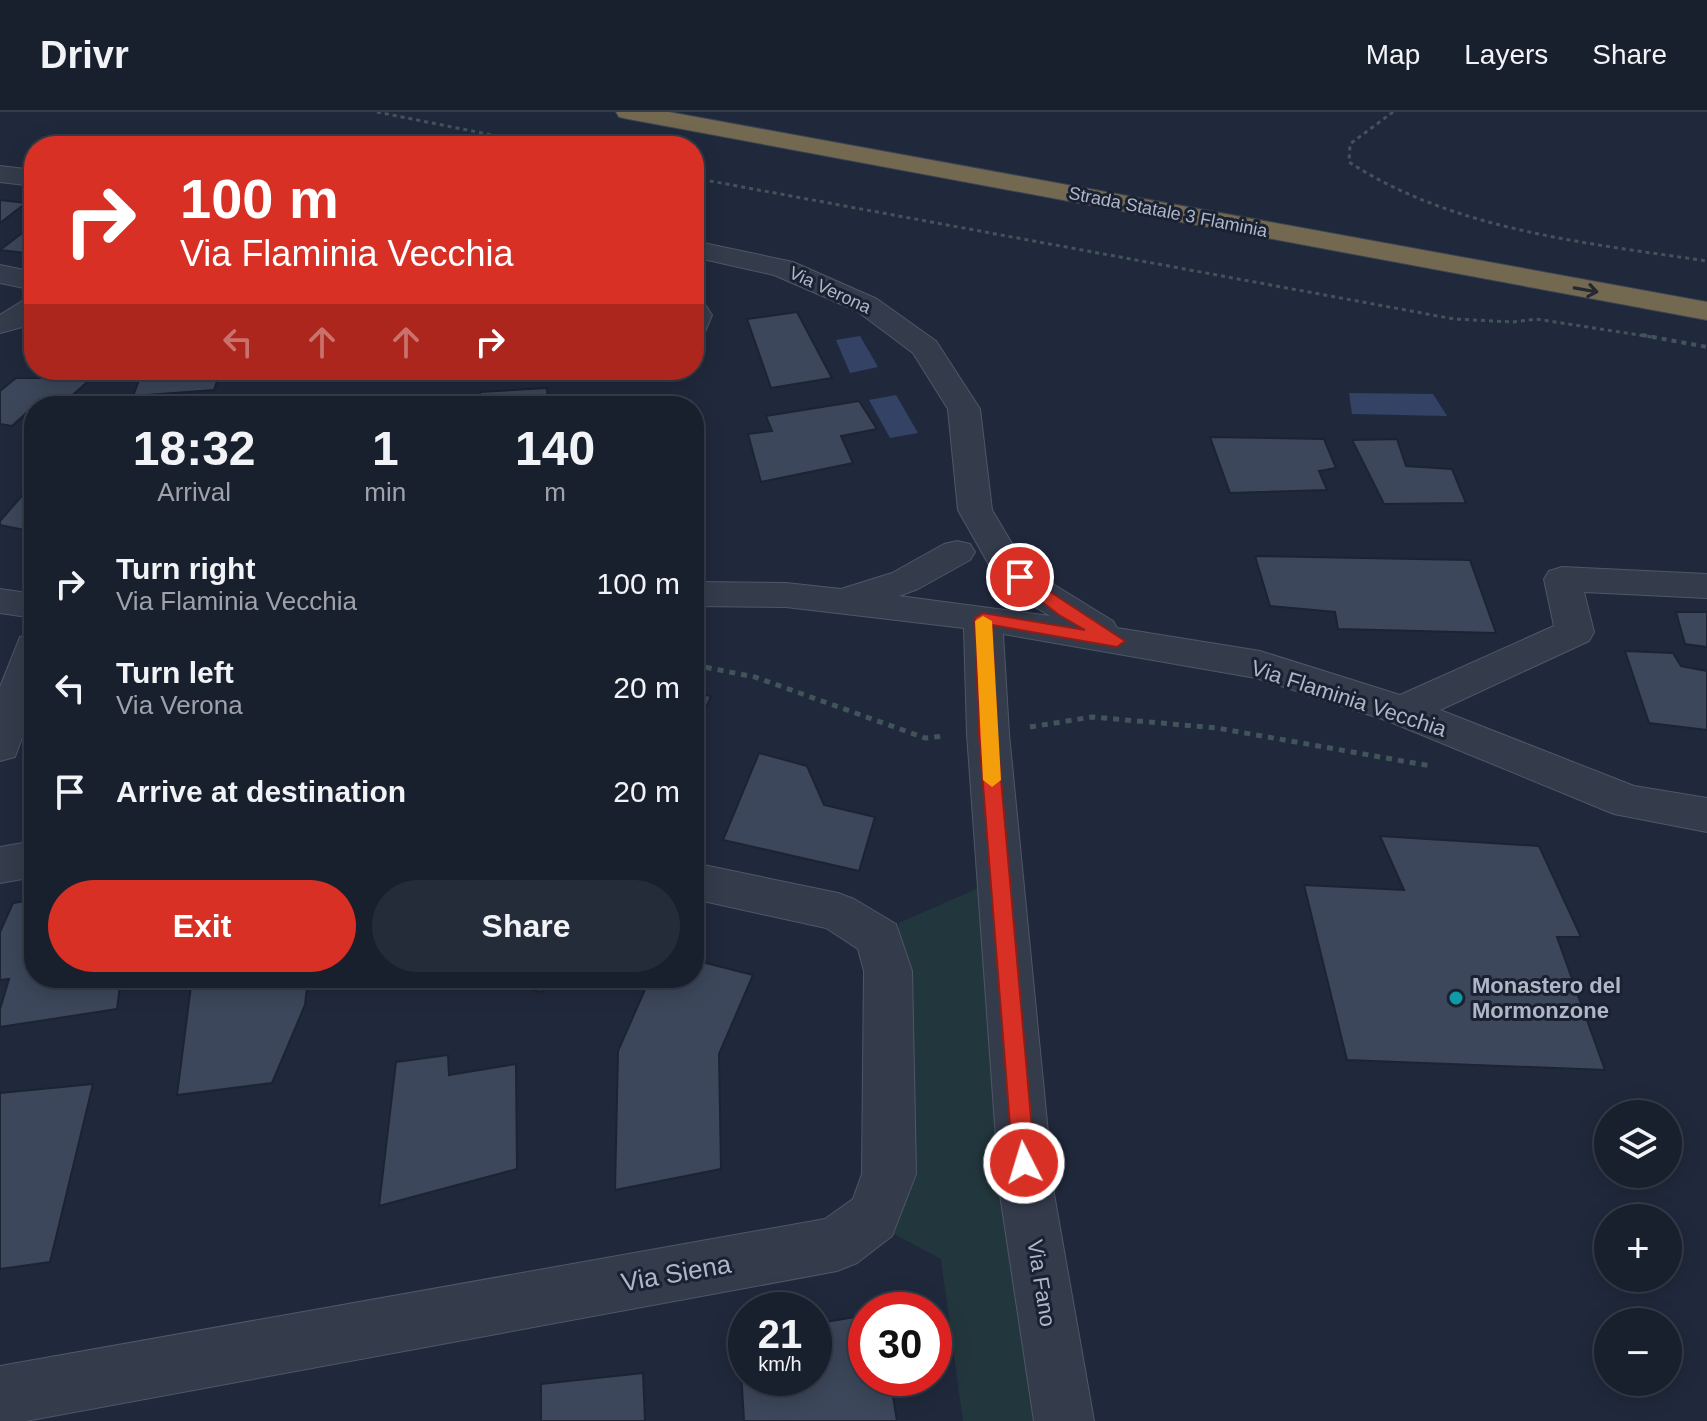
<!DOCTYPE html>
<html lang="en">
<head>
<meta charset="utf-8">
<style>
  body { margin:0; font-family:Arial,sans-serif; background:#252c39; color:#f1f3f6; height:100vh; display:flex; flex-direction:column; font-size:30px; white-space:nowrap }
  * { box-sizing:border-box; margin:0 }
  p { font-size:26px; color:#9fa2aa }
  .icon { flex:none; width:44px; height:44px; fill:none; stroke:currentColor; stroke-width:2; stroke-linecap:round; stroke-linejoin:round }
  .map { position:relative; flex:1; overflow:hidden }
  .drawer { position:absolute; left:24px; top:284px; width:680px; height:592px; display:flex; flex-direction:column; background:#181f2d; border-radius:32px; box-shadow:0 4px 20px #0003,0 0 0 2px #363d49 }
  .drawer>* { flex:none }
  .guide { position:absolute; left:24px; top:24px; width:680px; height:244px; border-radius:32px; box-shadow:0 4px 20px #0003,0 0 0 2px #363d49; background:#d93025; color:#fff; overflow:hidden }
  .tools { position:absolute; left:1594px; top:988px; display:grid; gap:16px }
  .tools a { display:grid; place-items:center; width:88px; height:88px; border-radius:50%; background:#181f2d; box-shadow:0 4px 20px #0003,0 0 0 2px #363d49; font-size:40px }
  .speed { position:absolute; left:728px; top:1180px; display:flex; gap:16px; font-size:40px; font-weight:700; text-align:center }
  .speed>* { display:grid; place-content:center; width:104px; height:104px; border-radius:50%; background:#181f2d; box-shadow:0 4px 20px #0003,0 0 0 2px #363d49; line-height:1 }
  .speed small { font-size:20px; font-weight:400 }
  .speed .limit { border:12px solid #d22; background:#fff; color:#111 }
  .pin { position:absolute; display:grid; place-items:center; width:68px; height:68px; color:#fff; margin:-34px; border:4px solid #fff; border-radius:50%; box-shadow:0 2px 8px #0007 }
  .me { position:absolute; width:88px; margin:-44px; rotate:355deg; stroke-linejoin:round; filter:drop-shadow(0 0 6px #0008) }
  .turn { display:flex; align-items:center; gap:28px; height:168px; padding:0 24px; font-size:36px }
  .turn .icon { width:104px; height:104px; stroke-width:2.5 }
  .turn b { display:block; font-size:56px; line-height:68px }
  .lanes { display:flex; align-items:center; height:76px; padding:0 24px; background:#0003; justify-content:center; gap:40px; direction:ltr }
  .lanes .off { opacity:.35 }
  .eta { display:flex; justify-content:space-evenly; align-items:center; height:136px; text-align:center }
  .eta b { font-size:48px; font-weight:700; line-height:56px }
  .button { display:flex; gap:16px; margin-top:auto; padding:16px 24px }
  .button a { flex:1; height:92px; border-radius:48px; background:#d93025; color:#fff; font-size:32px; font-weight:700; line-height:92px; text-align:center }
  .button a+a { background:#252c39; color:#f1f3f6 }
  ul { padding:0; list-style:none }
  li { display:flex; align-items:center; gap:24px; height:104px; padding:0 24px }
  li div { flex:1 }
  li b { display:block; font-size:30px }
  li em { font-style:normal }
  header { display:flex; align-items:center; gap:48px; box-sizing:border-box; height:112px; padding:0 40px; background:#181f2d; border-bottom:2px solid #363d49 }
  header strong { font-size:38px }
  nav { display:flex; gap:44px; margin-inline-start:auto; font-size:28px }
  .map>svg:first-child { display:block }
  .green { fill:#22373d }
  .water { fill:#334265 }
  .building { fill:#3c475b; stroke:#1c2333; stroke-width:2 }
  .lines { fill:none; stroke-linecap:round; stroke-linejoin:round }
  .street-casing { stroke:#4f5667; stroke-width:2 }
  .highway-casing { stroke:#3c4354; stroke-width:2 }
  .path-far2 { stroke:#40545a; stroke-width:3; stroke-dasharray:4 4; stroke-linecap:butt }
  .path-far1 { stroke:#40545a; stroke-width:4; stroke-dasharray:5 5; stroke-linecap:butt }
  .path { stroke:#40545a; stroke-width:5; stroke-dasharray:6 6; stroke-linecap:butt }
  .street { fill:#343c4c; fill-rule:evenodd }
  .highway { fill:#736951; fill-rule:evenodd }
  .oneway { stroke:#232834 }
  .route { fill:#d93025; stroke:#8d1f18; stroke-width:2 }
  .slow { fill:#f59e0b }
  .culture-dot { fill:#0f9aa8; stroke:#1a2131; stroke-width:3 }
  .labels { text-anchor:middle; stroke-width:6; stroke-linejoin:round; paint-order:stroke }
  .far-street-label { font-size:18px; fill:#afb6c8; stroke:#1a2131 }
  .street-label { font-size:22px; fill:#afb6c8; stroke:#1a2131 }
  .poi-label { font-size:22px; font-weight:bold; fill:#afb6c8; stroke:#1a2131; text-anchor:start }
  .near-street-label { font-size:26px; fill:#afb6c8; stroke:#1a2131 }
</style>
</head>
<body>
<header>
<strong>Drivr</strong>
<nav><a>Map</a><a>Layers</a><a>Share</a></nav>
</header>
<div class="map">
<svg width="1707" height="1309" viewBox="0 0 1707 1309">
  <rect width="100%" height="100%" fill="#20293c"/>
  <path class="green" d="M983 774 1048 1309H963L941 1147 892 1121 899 811Z"/>
  <g class="water">
    <path d="M860 224 878 255 850 261 836 228Z"/>
    <path d="M1349 281 1433 282 1447 304 1352 302Z"/>
    <path d="M896 283 918 321 890 326 869 288Z"/>
  </g>
  <g class="building">
    <path d="M0 88 26 91 0 111Z"/>
    <path d="M34 112V142L0 138Z"/>
    <path d="M797 200 832 266 771 276 747 207Z"/>
    <path d="M47 258H101L60 294 35 293 12 314 0 312V279L16 266H40Z"/>
    <path d="M143 258H221L214 278 133 284Z"/>
    <path d="M547 276 548 294H480V280Z"/>
    <path d="M859 289 877 317 841 324 853 351 761 370 748 322 772 319 766 304Z"/>
    <path d="M1210 325 1324 327 1336 356 1319 359 1327 378 1230 381Z"/>
    <path d="M1397 327 1406 354 1452 357 1466 391 1384 392 1352 328Z"/>
    <path d="M34 370V420L0 413V409Z"/>
    <path d="M1255 444 1470 448 1496 521 1338 517 1335 500 1270 494Z"/>
    <path d="M1676 500H1707V535L1685 532Z"/>
    <path d="M1625 539 1673 541 1681 554 1707 559V618L1649 611Z"/>
    <path d="M694 581 711 584 694 625Z"/>
    <path d="M759 641 807 654 824 693 875 705 859 759 723 728Z"/>
    <path d="M1380 724 1539 734 1581 825H1557L1605 958 1347 948 1304 773 1404 778Z"/>
    <path d="M34 788V866H121L117 897 0 915V897L9 867 0 868V820L13 791Z"/>
    <path d="M694 848 753 863 719 942 721 1057 615 1078 618 939 650 866H694Z"/>
    <path d="M192 866H308L305 893 272 971 177 983Z"/>
    <path d="M484 866H549L542 880Z"/>
    <path d="M448 943 449 963 516 952 517 1057 379 1094 396 950Z"/>
    <path d="M93 972 50 1150 0 1157V981Z"/>
    <path d="M866 1203V1266H890L897 1309H744L739 1225 746 1223V1266H814V1212Z"/>
    <path d="M643 1261 645 1309H541V1272Z"/>
  </g>
  <g class="lines">
    <g class="street-casing">
      <g id="street">
        <path d="M0 54 34 58V74L0 70Z"/>
        <path d="M694 129 793 150 877 187 936 229 980 297 992 398 1020 445 1048 469 1113 509 1117 516 1260 539 1400 583 1554 514 1544 467 1549 459 1562 455 1707 462V486L1584 480 1594 520 1589 529 1440 598 1634 674 1707 686V720L1614 702 1388 609 1256 566 1003 522 1009 622 1054 1082 1094 1309H1034L1000 1082 967 622 964 516 786 495 694 494V470L786 471 841 477 892 461 944 432 957 429 970 432 975 440 970 448 918 477 899 484 1050 504 1022 487 993 460 958 398 948 297 913 241 857 199 774 163 694 145Z"/>
        <path d="M0 153 34 160V178L0 171Z"/>
        <path d="M34 185V208L26 214 0 221V203L24 188Z"/>
        <path d="M694 188 704 191 712 203 705 220 694 223Z"/>
        <path d="M0 477 34 482V506L0 501Z"/>
        <path d="M34 521V593L15 645 0 649V575L20 525Z"/>
        <path d="M34 729V765L0 771V735Z"/>
        <path d="M694 751 838 781 854 787 896 812 912 859 916 1062 892 1124 857 1151 837 1159 26 1309H0V1254L825 1107 853 1087 862 1062 864 859 858 837 826 816 694 787Z"/>
      </g>
    </g>
    <g class="highway-casing">
      <path id="highway" d="M616 0H669L1707 190V208L628 7 619 5Z"/>
    </g>
    <g class="path-far2">
      <path d="M377 0 547 34"/>
      <path d="M1393 0 1350 32 1349 50C1453 118 1586 131 1707 149"/>
      <path d="M694 66 1454 207 1513 210 1536 207 1652 225"/>
    </g>
    <path class="path-far1" d="M1642 223 1707 235"/>
    <g class="path">
      <path d="M694 553 755 565 925 626 945 624"/>
      <path d="M1030 615 1092 605 1217 616 1431 654"/>
    </g>
    <use href="#street" class="street"/>
    <use href="#highway" class="highway"/>
  </g>
  <defs><path id="oneway-shaft" d="M-6 0H5M1.5-3L5.5 0L1.5 3" fill="none" stroke-width="1.6" stroke-linecap="round" stroke-linejoin="round" transform="scale(2)"/></defs>
  <use class="oneway" href="#oneway-shaft" transform="translate(1586 178) rotate(10)"/>
  <path class="route" d="M1020 460 1125 529 1117 535 992 513 997 622 1035 1051 1032 1059 1024 1062 1016 1059 1013 1051 979 622 975 506 983 501 1085 518 1059 503 1015 469V461Z"/>
  <path class="slow" d="M983 504 992 509 1001 668 992 675 983 668 975 509Z"/>
  <circle class="culture-dot" cx="1456" cy="886" r="8"/>
  <g class="labels">
    <g class="far-street-label">
      <text transform="translate(1168 100) rotate(11)" y="6">Strada Statale 3 Flaminia</text>
      <text transform="translate(830 178) rotate(25)" y="6">Via Verona</text>
    </g>
    <g class="street-label">
      <text transform="translate(1349 586) rotate(18)" y="8">Via Flaminia Vecchia</text>
      <text transform="translate(1042 1171) rotate(81)" y="8">Via Fano</text>
    </g>
    <g class="poi-label">
      <text x="1472" y="881">Monastero del<tspan x="1472" dy="25">Mormonzone</tspan></text>
    </g>
    <g class="near-street-label">
      <text transform="translate(676 1161) rotate(-10)" y="9">Via Siena</text>
    </g>
  </g>
</svg>
<div class="tools">
<a><svg class="icon" aria-label="layers" viewBox="0 0 24 24"><path d="M12 4l9 5-9 5-9-5zM3 14l9 5 9-5"/></svg></a>
<a>+</a>
<a>−</a>
</div>
<div class="speed"><div>21<small>km/h</small></div><div class="limit">30</div></div>
<div class="pin" style="left:1020px;top:465px;background:#d93025"><svg class="icon" aria-label="arrive" viewBox="0 0 24 24"><path d="M6 21V4h12l-3 4 3 4H6"/></svg></div>
<svg class="me" style="left:1024px;top:1051px" viewBox="-20 -20 40 40"><circle r="17" fill="#d93025" stroke="#fff" stroke-width="3"/><path d="M0-11L8 9 0 5-8 9z" fill="#fff"/></svg>
<div class="guide">
<div class="turn"><svg class="icon" aria-label="right" viewBox="0 0 24 24"><path d="M7 20v-9h11M14 6l5 5-5 5"/></svg><div><b>100 m</b>Via Flaminia Vecchia</div></div>
<div class="lanes"><svg class="icon off" aria-label="left" viewBox="0 0 24 24"><path d="M17 20v-9H6M10 6l-5 5 5 5"/></svg><svg class="icon off" aria-label="ahead" viewBox="0 0 24 24"><path d="M12 20V5M6 11l6-6 6 6"/></svg><svg class="icon off" aria-label="ahead" viewBox="0 0 24 24"><path d="M12 20V5M6 11l6-6 6 6"/></svg><svg class="icon" aria-label="right" viewBox="0 0 24 24"><path d="M7 20v-9h11M14 6l5 5-5 5"/></svg></div>
</div>
<section class="drawer">
<div class="eta">
<div><b>18:32</b><p>Arrival</p></div>
<div><b>1</b><p>min</p></div>
<div><b>140</b><p>m</p></div>
</div>
<ul>
<li><svg class="icon" aria-label="right" viewBox="0 0 24 24"><path d="M7 20v-9h11M14 6l5 5-5 5"/></svg><div><b>Turn right</b><p>Via Flaminia Vecchia</p></div><em>100 m</em></li>
<li><svg class="icon" aria-label="left" viewBox="0 0 24 24"><path d="M17 20v-9H6M10 6l-5 5 5 5"/></svg><div><b>Turn left</b><p>Via Verona</p></div><em>20 m</em></li>
<li><svg class="icon" aria-label="arrive" viewBox="0 0 24 24"><path d="M6 21V4h12l-3 4 3 4H6"/></svg><div><b>Arrive at destination</b></div><em>20 m</em></li>
</ul>
<div class="button"><a>Exit</a><a>Share</a></div>
</section>
</div>
</body>
</html>
